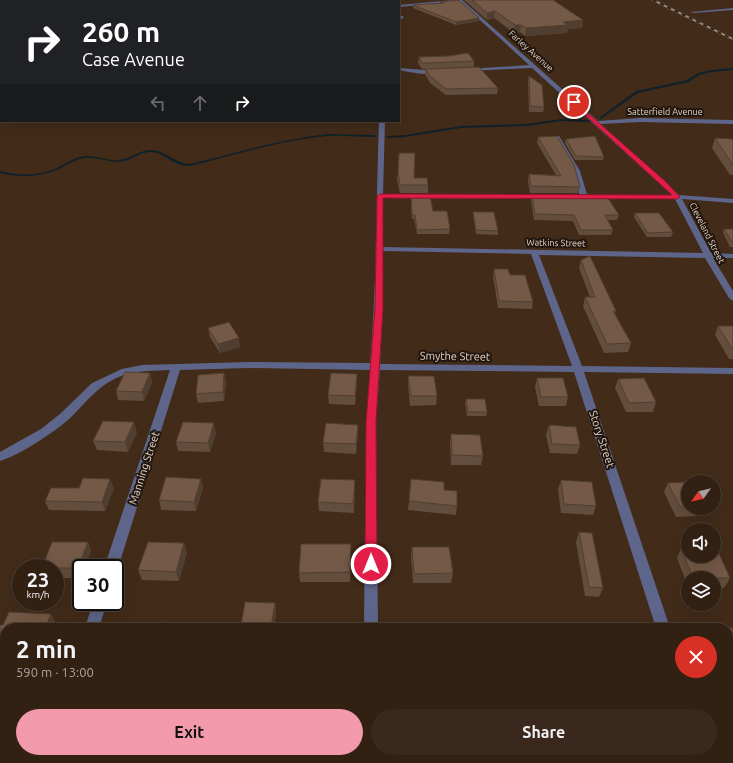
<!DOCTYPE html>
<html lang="en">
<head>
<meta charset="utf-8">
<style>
  body { margin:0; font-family:Ubuntu,sans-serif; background:#3a281c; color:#f1f3f6; height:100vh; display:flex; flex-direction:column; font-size:15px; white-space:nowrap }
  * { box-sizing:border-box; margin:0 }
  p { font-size:13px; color:#a8a3a0 }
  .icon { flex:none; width:22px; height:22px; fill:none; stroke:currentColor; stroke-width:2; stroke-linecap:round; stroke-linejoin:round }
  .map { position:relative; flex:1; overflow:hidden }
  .sheet { position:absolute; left:0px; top:623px; width:733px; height:140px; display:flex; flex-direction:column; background:#322013; border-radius:16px 16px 0 0; box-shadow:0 4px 16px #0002,0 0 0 1px #4d3e33 }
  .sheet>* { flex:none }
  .guide { position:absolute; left:0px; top:0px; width:400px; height:122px; box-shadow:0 4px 16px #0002,0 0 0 1px #4d3e33; background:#202124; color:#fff; overflow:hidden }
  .needle { width:26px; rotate:236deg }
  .tools { position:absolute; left:681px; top:475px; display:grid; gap:8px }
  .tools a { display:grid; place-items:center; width:40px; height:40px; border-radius:50%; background:#322013; box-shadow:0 4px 16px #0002,0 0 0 1px #4d3e33; font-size:20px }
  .speed { position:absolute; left:12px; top:559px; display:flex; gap:8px; font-size:20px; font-weight:700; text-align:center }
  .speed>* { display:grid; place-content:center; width:52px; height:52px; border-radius:50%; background:#322013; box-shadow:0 4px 16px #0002,0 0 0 1px #4d3e33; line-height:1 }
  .speed small { font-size:10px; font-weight:400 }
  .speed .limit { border:2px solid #111; border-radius:6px; background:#fff; color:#111 }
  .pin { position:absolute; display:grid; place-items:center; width:34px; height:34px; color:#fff; margin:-17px; border:2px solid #fff; border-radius:50%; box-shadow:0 1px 4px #0007 }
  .me { position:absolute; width:44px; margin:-22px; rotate:0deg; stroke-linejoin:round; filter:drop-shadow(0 0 3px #0008) }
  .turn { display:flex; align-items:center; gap:14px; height:84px; padding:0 16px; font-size:18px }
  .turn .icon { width:52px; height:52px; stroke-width:2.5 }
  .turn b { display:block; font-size:28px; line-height:34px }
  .lanes { display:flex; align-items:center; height:38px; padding:0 16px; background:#0003; justify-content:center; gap:20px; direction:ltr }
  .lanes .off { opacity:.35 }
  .round { display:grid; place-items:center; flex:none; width:42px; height:42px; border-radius:21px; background:#3a281c }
  .headline { display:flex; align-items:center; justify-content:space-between; height:68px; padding:0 16px }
  h1 { font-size:24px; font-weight:600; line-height:30px }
  .cta { display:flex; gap:8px; margin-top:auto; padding:8px 16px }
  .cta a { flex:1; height:46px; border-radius:24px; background:#f29aac; color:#111; font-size:16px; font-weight:600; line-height:46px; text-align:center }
  .cta a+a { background:#3a281c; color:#f1f3f6 }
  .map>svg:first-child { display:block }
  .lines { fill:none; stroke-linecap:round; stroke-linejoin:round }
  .stream { fill:#112129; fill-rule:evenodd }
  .lane { fill:#5d668a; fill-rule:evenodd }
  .street { fill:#5d668a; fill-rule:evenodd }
  .rail-casing { stroke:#988678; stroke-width:2 }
  .rail { stroke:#21160e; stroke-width:1.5; stroke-dasharray:4; stroke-linecap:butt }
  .wall { fill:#634d3c }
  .shaded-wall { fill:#503e31 }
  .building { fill:#735946; stroke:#503e31 }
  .route { fill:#e11d48; stroke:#92132f }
  .labels { text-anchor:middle; stroke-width:4; stroke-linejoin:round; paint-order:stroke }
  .far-street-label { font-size:9px; fill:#e2d3c8; stroke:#21160e }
  .street-label { font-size:11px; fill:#e2d3c8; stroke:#21160e }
</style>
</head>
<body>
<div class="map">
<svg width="733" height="763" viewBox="0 0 733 763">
  <rect width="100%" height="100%" fill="#422b19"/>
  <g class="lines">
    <g class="stream">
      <path d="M733 68V70L711 72 699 75 689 82 638 93 601 119 599 118 636 91 687 80 698 73 711 70Z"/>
      <path d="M561 119 592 120 593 121 592 122 561 121 527 126 461 128 405 137 388 138 386 137 388 136 405 135 461 126 527 124Z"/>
      <path d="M328 134 374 135 376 136 374 137C359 137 343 135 328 136 281 140 235 155 190 166 186 166 182 165 178 164 168 160 162 152 150 152 141 152 133 159 125 161 111 164 98 156 85 158 75 159 66 166 57 170 39 177 19 178 0 173V171C19 176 39 176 57 168 66 163 75 157 85 156 98 155 111 163 124 159 133 157 141 150 150 150 166 150 174 163 190 164 236 153 281 139 328 134Z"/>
    </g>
    <g class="lane">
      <rect x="433" y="758" width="16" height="5"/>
      <path d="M494 758H510L512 763H496Z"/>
    </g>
    <g class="street">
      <rect x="125" y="0" width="4" height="1"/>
      <path d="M223 0H227L228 1H224Z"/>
      <path d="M454 0 455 1 453 2 399 7V5Z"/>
      <path d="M458 0H462L598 121 640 118 733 120V124L640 122 601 124 679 195 733 199V203L682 199 711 253 733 254V258H713L733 291V301L729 298 705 258 539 255 582 366 733 368V374L584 372 670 628H656L574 372 380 370 376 422 378 628H364L366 422 370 370 248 368 180 370 118 568 115 572V568H104L170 370C155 371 139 370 124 375 98 384 87 402 68 420 53 433 18 456 0 461V452L41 429 60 414 92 383 122 369 142 365 248 362 370 363C377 283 376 202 379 121H385L383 194 544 195 548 197 544 199 383 198V247L703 253 675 199H592V197L594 196 672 195 532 68 466 71 468 69 529 65ZM383 251 531 254 572 366 380 364 383 308Z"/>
      <path d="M733 8V10L693 13 691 12Z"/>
      <path d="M399 14 404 17 399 21Z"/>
      <path d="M399 68 438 71 440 72C432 77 409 72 399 70Z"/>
      <path d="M555 136H559L580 171 588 198 586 199 580 198 574 171 554 137Z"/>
      <path d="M93 602H107L99 628H85Z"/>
      <path d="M41 758H57L56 763H40Z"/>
      <rect x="363" y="758" width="16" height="5"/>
      <path d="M696 758H712L714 763H698Z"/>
    </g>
    <g class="rail-casing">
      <path id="rail" d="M653 0 733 39"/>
    </g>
    <use href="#rail" class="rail"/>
  </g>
  <g class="wall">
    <path d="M0 0H105V1H1V53H0Z"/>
    <path d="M464 0H553L583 20 582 28 568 29 567 33 525 36 520 32 514 33 494 18 487 20Z"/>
    <path d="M440 2 479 18V21L456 25 413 8V5L440 3Z"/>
    <path d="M419 57 474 61V67L448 68 498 88 497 94 446 95 430 83 425 74V69H422L418 63Z"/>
    <path d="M529 76 544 107 543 112H529L528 81Z"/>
    <path d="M538 137 580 187 578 193H530L528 181 529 174 556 175 537 143Z"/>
    <path d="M715 138 733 140V175H730L712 148Z"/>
    <path d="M566 139 604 157 603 160H575L565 143Z"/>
    <path d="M398 172 414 178 428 185V193H400L397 180Z"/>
    <path d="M532 195 619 215 617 220H608L613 230 611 235H579L573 221 534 220 531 200Z"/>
    <path d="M411 196 433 211 450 229 449 234H417L414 219H412Z"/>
    <path d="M473 212 498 231V235L476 234 473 216Z"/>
    <path d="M635 213 673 232 671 237H647L634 217Z"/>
    <path d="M724 229H733V247H730L723 233Z"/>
    <path d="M581 260 616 311 615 314 631 343 628 352 604 353 583 306 585 297H590L579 268Z"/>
    <path d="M494 269 510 275 533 302 532 309 498 308 493 276Z"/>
    <path d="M718 326H733V359H729L715 335Z"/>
    <path d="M208 328 240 347 220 353 210 337Z"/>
    <path d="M150 373 152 382 144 401 118 400 116 391Z"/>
    <path d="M224 373 226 382 224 401 198 403 196 394Z"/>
    <path d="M408 376 437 396 436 405 410 406 408 385Z"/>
    <path d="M537 378 568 397 566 406H539L535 387Z"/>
    <path d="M618 379 656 402 653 412H626L615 388Z"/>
    <path d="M357 383 355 405 329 404 328 395Z"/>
    <path d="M466 399 487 412 486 416H467L465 403Z"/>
    <path d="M549 425 580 445 577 454 550 453 546 435Z"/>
    <path d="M137 432 128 452 97 450 93 441Z"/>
    <path d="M216 433 210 452 178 451 176 442Z"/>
    <path d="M358 434 356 454 324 452 323 443Z"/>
    <path d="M451 434 483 456 481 465H451L450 443Z"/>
    <path d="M201 479 203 488 196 511 161 510 159 500Z"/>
    <path d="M561 480 596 506 593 515 561 513 558 489Z"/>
    <path d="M688 482V508H700L697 516 676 517 664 492 668 483Z"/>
    <path d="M114 488 105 511 49 510 45 501Z"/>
    <path d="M355 489 354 513 319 511 318 502Z"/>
    <path d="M444 490 457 506 456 515 408 510 409 501Z"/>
    <path d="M579 532 603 588 599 597 585 596 576 542Z"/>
    <path d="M88 542 91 551 81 568V578H55V568Z"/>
    <path d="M412 547 453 573 451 583H413L411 556Z"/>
    <path d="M681 549 730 578 724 588 714 587V578H688V587L677 558Z"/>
    <path d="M187 552 179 581 142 580 138 570Z"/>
    <path d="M351 553 350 582H300L299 573Z"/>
    <path d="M275 603 276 612 274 628H241V626Z"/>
    <path d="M56 623 54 628H5V663H0V625Z"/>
    <rect x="728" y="628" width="5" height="43"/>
    <path d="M138 758 137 763H85L82 759Z"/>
  </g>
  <g class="shaded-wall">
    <path d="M495 11 494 18 487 20V13Z"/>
    <path d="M479 18V21L456 25V22Z"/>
    <path d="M583 20 582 28 568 29 567 33 525 36 526 28 563 22Z"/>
    <path d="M515 25H521L520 32 514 33Z"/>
    <path d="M239 338 240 347 220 353 218 344Z"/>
    <path d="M150 373 152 382 144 401 142 392Z"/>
    <path d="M224 373 226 382 224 401 223 392Z"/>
    <path d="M357 374V383L355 405V396Z"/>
    <path d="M134 422 137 432 128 452 125 442Z"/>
    <path d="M214 423 216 433 210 452 208 443Z"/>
    <path d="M358 425V434L356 454V444Z"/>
    <path d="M110 479 114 488 105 511 102 502Z"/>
    <path d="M201 479 203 488 196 511 194 502Z"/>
    <path d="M355 480V489L354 513 353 504Z"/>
    <path d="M88 542 91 551 86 568H81V574L78 568Z"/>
    <path d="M184 543 187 552 179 581 176 572Z"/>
    <path d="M275 603 276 612 274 628H271Z"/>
    <path d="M51 614 56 623 54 628H45Z"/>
    <path d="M164 622 166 628H163Z"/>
    <path d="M132 758H138L137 763H135Z"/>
  </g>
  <g class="building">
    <path d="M0 0H103V1H1V49H0V24H1V20H0V15H1V11H0Z"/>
    <path d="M143 0H208L209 1H143Z"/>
    <path d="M459 0 479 18 456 22 413 5 444 3 440 2Z"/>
    <path d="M472 0H553L583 20 563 22 568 25 526 28 521 25H515L495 11 487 13Z"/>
    <path d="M468 53 474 61 430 63H422L419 57 449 56Z"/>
    <path d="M1 54V72H0L1 58H0V55Z"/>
    <path d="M479 67 498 88 446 89 431 77 425 69H430Z"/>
    <path d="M529 76 542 85 544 107 530 106Z"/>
    <path d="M557 136 574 165 580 187 531 186 529 174 561 176 538 137Z"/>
    <path d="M595 136 604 157 576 156 566 139Z"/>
    <path d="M715 138 732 139 733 140V165Z"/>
    <path d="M399 153H415L414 178H427L428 185H400L398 172Z"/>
    <path d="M532 195H606L619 215H605L613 230H581L574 215 535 214Z"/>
    <path d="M411 196H430L433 211H447L450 229 417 230 415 215H412Z"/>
    <path d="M473 212H494L498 231 476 230Z"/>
    <path d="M635 213H659L673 232 648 233Z"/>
    <path d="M724 229H733V242H732Z"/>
    <path d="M590 256 616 311H613L631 343 607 344 585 297H595L581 260Z"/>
    <path d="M494 269H508L510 275H525L533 302 499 301Z"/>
    <path d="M229 322 239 338 218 344 208 328Z"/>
    <path d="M718 326H733V350Z"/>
    <path d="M125 372 150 373 142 392 116 391Z"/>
    <path d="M224 373 223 392 196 394 198 375Z"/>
    <path d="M331 373 357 374 355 396 328 395Z"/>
    <path d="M408 376H434L437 396H411Z"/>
    <path d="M537 378H563L568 397H541Z"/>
    <path d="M644 378 656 402 629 403 618 379Z"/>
    <path d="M466 399H485L487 412H468Z"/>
    <path d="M103 421 134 422 125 442 93 441Z"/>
    <path d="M183 422 214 423 208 443 176 442Z"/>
    <path d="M326 423 358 425 356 444 323 443Z"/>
    <path d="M549 425 576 427 580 445 552 444Z"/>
    <path d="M451 434 480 435 483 456 452 455Z"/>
    <path d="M166 477 201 479 194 502 159 500Z"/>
    <path d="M83 478 110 479 102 502 45 501 51 488H79Z"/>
    <path d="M321 479 355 480 353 504 318 502Z"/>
    <path d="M411 479 444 482V490L457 491V506L409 501Z"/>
    <path d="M561 480 592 482 596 506 564 504Z"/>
    <path d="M688 482V507H680L668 483Z"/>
    <path d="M579 532 592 533 603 588 589 587Z"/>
    <path d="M52 542H88L78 568H42Z"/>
    <path d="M148 542 184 543 176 572 138 570Z"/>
    <path d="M301 544H351L350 572 299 573Z"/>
    <path d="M412 547H449L453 573 414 574Z"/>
    <path d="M681 549H688V556H714V549H717L730 578H693Z"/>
    <path d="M245 602 275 603 271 627 241 626Z"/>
    <path d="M9 612 51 614 45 628H5V655L0 654V625H3Z"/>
    <path d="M164 622 163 628H117L118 624Z"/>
    <path d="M309 625 343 626V628H309Z"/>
    <rect x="596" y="626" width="37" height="2"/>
    <path d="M435 627 451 628H435Z"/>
    <rect x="728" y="628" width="5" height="34"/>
    <path d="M82 758H132L82 759Z"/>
  </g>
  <path class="route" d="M574 101 665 181 680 197 677 199 383 198V308L376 422 377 564 375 568 371 570 367 568 365 564 366 422 375 308 377 196 380 194 672 195 572 103Z"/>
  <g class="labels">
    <g class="far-street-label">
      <text transform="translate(531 51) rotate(42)" y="3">Farley Avenue</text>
      <text x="665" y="115">Satterfield Avenue</text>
      <text transform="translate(707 233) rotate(63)" y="3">Cleveland Street</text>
      <text transform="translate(556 243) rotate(1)" y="3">Watkins Street</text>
    </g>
    <g class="street-label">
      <text transform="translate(455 356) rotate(1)" y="4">Smythe Street</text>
      <text transform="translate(602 439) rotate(72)" y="4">Story Street</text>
      <text transform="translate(144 468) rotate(-72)" y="4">Manning Street</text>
    </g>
  </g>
</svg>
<div class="tools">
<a><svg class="needle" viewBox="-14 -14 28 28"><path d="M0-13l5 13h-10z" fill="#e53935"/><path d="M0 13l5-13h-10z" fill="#a8a3a0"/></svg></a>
<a><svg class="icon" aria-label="sound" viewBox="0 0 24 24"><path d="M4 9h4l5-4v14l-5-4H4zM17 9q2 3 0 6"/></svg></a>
<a><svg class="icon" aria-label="layers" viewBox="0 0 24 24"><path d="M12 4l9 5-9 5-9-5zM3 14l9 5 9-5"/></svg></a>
</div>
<div class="speed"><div>23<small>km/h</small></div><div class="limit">30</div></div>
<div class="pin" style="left:574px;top:102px;background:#d93025"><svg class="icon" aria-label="arrive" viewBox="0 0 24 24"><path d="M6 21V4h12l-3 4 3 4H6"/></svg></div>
<svg class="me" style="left:371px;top:564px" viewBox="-20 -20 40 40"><circle r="17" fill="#e11d48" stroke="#fff" stroke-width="3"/><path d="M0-11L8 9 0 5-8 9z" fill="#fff"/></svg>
<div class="guide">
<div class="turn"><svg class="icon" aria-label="right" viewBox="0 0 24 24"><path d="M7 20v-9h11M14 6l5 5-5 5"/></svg><div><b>260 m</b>Case Avenue</div></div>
<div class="lanes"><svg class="icon off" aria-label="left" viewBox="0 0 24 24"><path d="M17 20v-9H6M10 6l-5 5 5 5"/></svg><svg class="icon off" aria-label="ahead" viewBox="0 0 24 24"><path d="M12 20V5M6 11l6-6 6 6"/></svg><svg class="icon" aria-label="right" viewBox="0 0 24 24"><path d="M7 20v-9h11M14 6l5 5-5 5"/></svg></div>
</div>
<section class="sheet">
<div class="headline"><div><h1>2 min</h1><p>590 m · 13:00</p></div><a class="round" style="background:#d93025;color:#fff"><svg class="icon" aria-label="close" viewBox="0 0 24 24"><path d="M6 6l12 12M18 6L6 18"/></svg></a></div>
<div class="cta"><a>Exit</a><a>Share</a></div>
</section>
</div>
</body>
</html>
